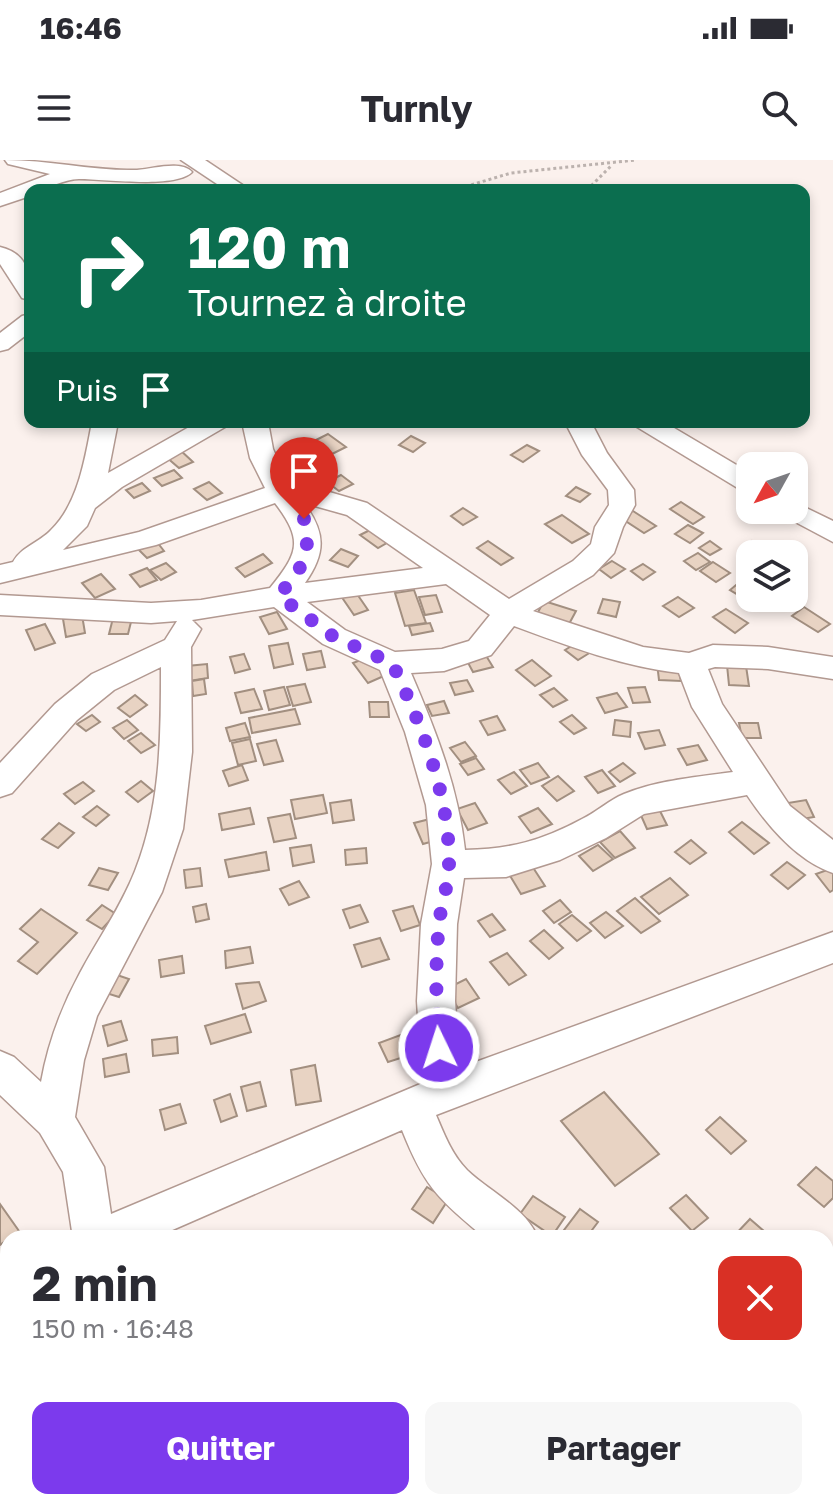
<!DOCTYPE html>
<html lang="fr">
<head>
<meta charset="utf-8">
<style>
  body { margin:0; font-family:"Golos Text",sans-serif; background:#f7f7f7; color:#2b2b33; height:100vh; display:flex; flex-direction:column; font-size:30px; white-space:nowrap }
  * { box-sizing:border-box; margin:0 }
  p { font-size:26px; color:#7c7c81 }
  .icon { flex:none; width:44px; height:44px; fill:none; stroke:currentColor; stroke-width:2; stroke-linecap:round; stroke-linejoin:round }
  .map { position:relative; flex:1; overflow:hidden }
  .panel { position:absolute; left:0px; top:1070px; width:834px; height:280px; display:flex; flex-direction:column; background:#fff; border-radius:24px 24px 0 0; box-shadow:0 4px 12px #0003 }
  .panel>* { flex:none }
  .banner { position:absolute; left:24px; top:24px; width:786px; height:244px; border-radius:16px; box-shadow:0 4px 12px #0003; background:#0b6e4f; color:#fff; overflow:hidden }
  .needle { width:52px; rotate:230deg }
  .buttons { position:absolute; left:736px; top:292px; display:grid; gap:16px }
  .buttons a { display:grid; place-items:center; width:72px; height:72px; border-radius:16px; background:#fff; box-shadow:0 4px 12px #0003; font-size:40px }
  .pin { position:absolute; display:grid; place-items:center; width:68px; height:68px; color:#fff; margin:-82px -34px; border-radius:50% 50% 50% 0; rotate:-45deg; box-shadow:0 0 8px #0007 }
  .pin .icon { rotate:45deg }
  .me { position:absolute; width:88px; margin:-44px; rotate:356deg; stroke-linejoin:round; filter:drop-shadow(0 0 6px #0008) }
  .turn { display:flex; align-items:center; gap:28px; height:168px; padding:0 32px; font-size:36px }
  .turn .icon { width:104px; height:104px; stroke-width:2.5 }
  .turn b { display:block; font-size:56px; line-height:68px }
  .then { display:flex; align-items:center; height:76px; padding:0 32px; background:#0003; gap:16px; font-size:30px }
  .round { display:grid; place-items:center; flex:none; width:84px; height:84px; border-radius:16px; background:#f7f7f7 }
  .overview { display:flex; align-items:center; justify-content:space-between; height:136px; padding:0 32px }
  h1 { font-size:48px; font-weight:700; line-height:60px }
  .action { display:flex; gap:16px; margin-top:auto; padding:16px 32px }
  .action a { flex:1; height:92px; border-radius:16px; background:#7c3aed; color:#fff; font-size:32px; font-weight:700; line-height:92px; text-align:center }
  .action a+a { background:#f7f7f7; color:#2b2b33 }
  .status { display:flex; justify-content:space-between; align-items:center; height:56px; padding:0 40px; background:#fff; direction:ltr }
  .status svg { height:22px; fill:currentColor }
  header { display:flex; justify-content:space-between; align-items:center; height:104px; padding:0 32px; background:#fff; font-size:36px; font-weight:700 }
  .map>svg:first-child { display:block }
  .building { fill:#e8d3c3; stroke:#a28f80; stroke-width:2 }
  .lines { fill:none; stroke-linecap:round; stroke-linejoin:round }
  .minor-casing { stroke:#b29991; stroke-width:3 }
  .path { stroke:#bcb2ae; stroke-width:3; stroke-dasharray:3 3; stroke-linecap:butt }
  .minor { fill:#fff; fill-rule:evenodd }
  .route { stroke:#7c3aed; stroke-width:14; stroke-dasharray:0 25.2 }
</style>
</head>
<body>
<div class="status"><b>16:46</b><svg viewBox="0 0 49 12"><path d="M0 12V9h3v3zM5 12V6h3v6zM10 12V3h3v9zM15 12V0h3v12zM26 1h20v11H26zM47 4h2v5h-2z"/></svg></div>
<header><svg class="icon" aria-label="menu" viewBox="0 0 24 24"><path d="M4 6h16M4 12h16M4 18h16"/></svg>Turnly<svg class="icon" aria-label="search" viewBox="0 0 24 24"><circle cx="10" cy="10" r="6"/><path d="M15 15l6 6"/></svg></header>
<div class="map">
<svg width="833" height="1350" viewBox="0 0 833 1350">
  <rect width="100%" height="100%" fill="#fbf1ed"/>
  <g class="building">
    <path d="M328 274 346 287 332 294 314 281Z"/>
    <path d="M411 276 425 283 413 292 399 285Z"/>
    <path d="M527 285 539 291 523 302 511 295Z"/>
    <path d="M179 289 193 302 179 308 165 296Z"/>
    <path d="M174 310 182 318 162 326 154 318Z"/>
    <path d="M341 315 353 324 339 331 327 322Z"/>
    <path d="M209 322 222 333 207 340 194 329Z"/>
    <path d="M142 323 150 331 134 338 126 330Z"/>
    <path d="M576 327 590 334 580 342 566 336Z"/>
    <path d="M681 342 704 357 693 364 670 349Z"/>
    <path d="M463 348 477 357 463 365 451 356Z"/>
    <path d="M633 351 656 366 644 373 621 358Z"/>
    <path d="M562 355 589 374 572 383 545 364Z"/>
    <path d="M688 365 703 373 690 383 675 374Z"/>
    <path d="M374 368 392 380 378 388 360 375Z"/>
    <path d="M488 381 513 398 501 405 477 388Z"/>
    <path d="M710 381 721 389 710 395 699 388Z"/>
    <path d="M752 381 765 389 759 394H750L742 389Z"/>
    <path d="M157 382 164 391 147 398 139 390Z"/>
    <path d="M341 389 358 396 348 407 330 400Z"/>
    <path d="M698 393 710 402 696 410 684 401Z"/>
    <path d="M263 394 272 403 245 417 236 408Z"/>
    <path d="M612 401 625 409 611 418 599 409Z"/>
    <path d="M713 402 730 413 716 422 700 411Z"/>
    <path d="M166 403 176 412 161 420 150 410Z"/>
    <path d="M643 404 655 412 643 420 631 411Z"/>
    <path d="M147 408 157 420 140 427 130 415Z"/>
    <path d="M101 414 115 429 95 438 82 423Z"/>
    <path d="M741 421 750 426V436L745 439 730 430Z"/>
    <path d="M414 430 426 463 405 466 395 433Z"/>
    <path d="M355 431 368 450 354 455 341 436Z"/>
    <path d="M436 435 442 452 425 455 419 437Z"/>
    <path d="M678 437 694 448 679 457 663 446Z"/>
    <path d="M603 439 620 442 616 457 598 453Z"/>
    <path d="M544 441 576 451 569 464 537 454Z"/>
    <path d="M804 447 830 464 818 472 792 456Z"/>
    <path d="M726 449 748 463 735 473 713 457Z"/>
    <path d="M277 452 287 469 269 474 260 457Z"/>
    <path d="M82 455 85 473 66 477 63 459Z"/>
    <path d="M113 458H132L128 474H109Z"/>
    <path d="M430 463 433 471 412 475 409 466Z"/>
    <path d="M45 464 55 483 35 490 26 470Z"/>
    <path d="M578 482 591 492 578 500 565 490Z"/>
    <path d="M288 483 293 504 274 508 269 486Z"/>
    <path d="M321 491 325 507 307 510 303 494Z"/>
    <path d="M244 494 250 509 235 513 230 497Z"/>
    <path d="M485 494 493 507 473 512 466 499Z"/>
    <path d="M371 496 386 515 368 523 353 503Z"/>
    <path d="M532 500 551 516 535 526 516 510Z"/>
    <path d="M657 503H677L681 521 659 520Z"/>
    <path d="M207 504 208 518 189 521 187 506Z"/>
    <path d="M727 505 746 506 749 526 729 525Z"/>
    <path d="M204 519 206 534 193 536 192 521Z"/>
    <path d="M467 520 473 531 455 535 450 523Z"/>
    <path d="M305 524 311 542 293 546 287 527Z"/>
    <path d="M284 527 290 545 269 550 264 531Z"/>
    <path d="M645 527 650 542 633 543 628 528Z"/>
    <path d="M554 528 567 540 553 547 540 535Z"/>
    <path d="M254 529 262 549 241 553 235 533Z"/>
    <path d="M617 533 627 547 605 553 597 538Z"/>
    <path d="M135 535 147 545 130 557 118 548Z"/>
    <path d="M444 541 449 553 432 556 427 545Z"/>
    <path d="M369 542H388L389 557H370Z"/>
    <path d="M295 549 300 564 252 573 249 558Z"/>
    <path d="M92 555 100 562 86 571 77 564Z"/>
    <path d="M572 555 586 568 574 574 560 562Z"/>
    <path d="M497 556 505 570 488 575 480 561Z"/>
    <path d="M127 560 138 570 124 579 113 568Z"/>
    <path d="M615 560 631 562 630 577 613 575Z"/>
    <path d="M245 563 250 577 230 581 226 568Z"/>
    <path d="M739 563H758L761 578H742Z"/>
    <path d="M659 570 665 585 645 589 638 573Z"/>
    <path d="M141 573 155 585 141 593 128 581Z"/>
    <path d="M250 579 256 601 238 605 232 583Z"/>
    <path d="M276 580 283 601 264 605 257 584Z"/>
    <path d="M465 582 476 596 461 602 450 588Z"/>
    <path d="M698 585 707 600 687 605 678 589Z"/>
    <path d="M476 598 484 609 468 615 460 604Z"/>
    <path d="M538 603 549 617 531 624 520 610Z"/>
    <path d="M623 603 635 613 620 622 609 612Z"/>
    <path d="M242 605 248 620 229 626 223 611Z"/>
    <path d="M602 610 615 626 598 633 585 617Z"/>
    <path d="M514 612 527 626 511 634 498 620Z"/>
    <path d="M558 616 574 631 557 641 542 626Z"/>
    <path d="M141 621 153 631 138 642 126 632Z"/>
    <path d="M83 622 94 631 75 644 64 634Z"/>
    <path d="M323 635 327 653 295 659 291 640Z"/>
    <path d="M351 640 354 660 333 663 330 643Z"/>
    <path d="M806 640 814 657 796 660 788 643Z"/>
    <path d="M475 643 487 663 468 670 457 649Z"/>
    <path d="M97 646 109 655 96 666 83 657Z"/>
    <path d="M658 647 667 665 647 669 639 651Z"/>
    <path d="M250 648 254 664 222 670 219 654Z"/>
    <path d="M538 648 552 664 531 673 519 657Z"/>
    <path d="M290 654 296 678 274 682 268 658Z"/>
    <path d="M434 658 444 678 423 684 414 663Z"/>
    <path d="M742 662 769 683 754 694 729 672Z"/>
    <path d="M59 663 74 673 58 688 42 679Z"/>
    <path d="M620 671 635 688 615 698 600 682Z"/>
    <path d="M691 680 706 693 690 704 675 692Z"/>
    <path d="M311 685 314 702 293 706 290 688Z"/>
    <path d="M598 685 613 699 593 711 579 696Z"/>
    <path d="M366 688 367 703 346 705 345 690Z"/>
    <path d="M266 692 269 710 229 717 225 700Z"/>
    <path d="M787 702 805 715 788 729 771 715Z"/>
    <path d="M532 706 545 726 521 734 509 714Z"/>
    <path d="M99 708 118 713 108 730 89 725Z"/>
    <path d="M200 708 202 726 186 728 184 710Z"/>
    <path d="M833 708V730L830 732 816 714Z"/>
    <path d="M670 718 688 735 659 754 641 737Z"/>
    <path d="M299 721 309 737 289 745 280 729Z"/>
    <path d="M635 738 660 761 641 773 617 751Z"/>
    <path d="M560 740 571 752 554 763 543 751Z"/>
    <path d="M206 744 209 759 196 762 193 747Z"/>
    <path d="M102 745 116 754 102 769 87 760Z"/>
    <path d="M360 745 368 762 350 768 343 750Z"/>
    <path d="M413 746 420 765 401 771 393 751Z"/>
    <path d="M41 749 77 773 37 814 18 801 38 782 20 769Z"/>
    <path d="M606 752 623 766 605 778 590 763Z"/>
    <path d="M492 754 505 770 490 777 478 761Z"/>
    <path d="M572 755 591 771 577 781 559 764Z"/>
    <path d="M544 770 563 788 549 799 530 781Z"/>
    <path d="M380 778 389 799 362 807 354 785Z"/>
    <path d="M250 787 253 803 226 808 225 791Z"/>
    <path d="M507 793 526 815 509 825 490 802Z"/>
    <path d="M182 796 184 813 161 817 159 800Z"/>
    <path d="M117 815 129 819 119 837 106 833Z"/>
    <path d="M466 819 479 838 458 848 446 829Z"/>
    <path d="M259 822 266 841 243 849 236 824Z"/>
    <path d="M245 854 251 872 211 884 205 866Z"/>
    <path d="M121 861 127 880 108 886 103 866Z"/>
    <path d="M414 870 423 891 388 902 379 883Z"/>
    <path d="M177 877 178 893 153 896 152 880Z"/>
    <path d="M126 894 129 912 105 917 103 899Z"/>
    <path d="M315 905 321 941 296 945 291 910Z"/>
    <path d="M260 922 266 946 247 951 241 927Z"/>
    <path d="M604 932 659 994 615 1026 561 961Z"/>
    <path d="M230 934 237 956 221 962 214 940Z"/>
    <path d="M180 944 186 963 165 970 160 950Z"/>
    <path d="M720 957 746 981 731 994 706 970Z"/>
    <path d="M816 1007 833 1021V1038L824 1047 798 1025Z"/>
    <path d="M427 1027 448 1040 433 1063 412 1049Z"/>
    <path d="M686 1035 708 1058 692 1071 670 1048Z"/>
    <path d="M533 1036 565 1057 552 1076 520 1054Z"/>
    <path d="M0 1044 19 1071 0 1085Z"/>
    <path d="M580 1049 598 1062 586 1078H558Z"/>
    <path d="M750 1059 772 1078H732Z"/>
    <path d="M831 1122 833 1124V1161L826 1155V1128Z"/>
    <path d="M687 1342H720L713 1350H694Z"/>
  </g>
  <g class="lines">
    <g class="minor-casing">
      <g id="minor">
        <path d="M5 0C50 0 93 11 137 10 153 9 181 0 192 12 176 29 103 19 79 19 63 19 48 30 30 30V36L0 46V33L50 14 8 4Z"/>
        <path d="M181 0H205L250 30H226Z"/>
        <path d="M0 87C29 94 30 115 30 140L22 138 0 104Z"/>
        <path d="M30 154V172L8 189 0 191V173L22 156Z"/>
        <path d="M92 262H118L108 313 198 262H229L225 267 122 327 95 348 87 366 63 390 139 372 265 328 250 298 242 262H268L273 289 289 325 319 329 367 343 509 439 573 401 591 384 595 367 609 345 608 330 582 295 565 262H591L607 293 634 330 635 345 623 367 614 393 593 415 533 451 643 487 689 493 713 485 768 487 833 497V519L768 509 715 507 708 509 722 544 790 646 833 680V713C797 701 767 665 747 635L644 654 606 678 560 700 506 717 464 718 457 764 455 841 458 883 473 903 833 772V803L436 955C444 974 452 995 467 1010 490 1032 526 1048 538 1078H485C438 1038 425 1028 402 970L154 1078H73L63 1012 40 973 0 935V891L14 897 41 922C48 883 61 848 80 813 98 779 121 747 135 711 161 646 161 576 161 507L114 530 77 560 12 633 0 637V603L55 544 92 514 165 480 177 461 151 463 0 455V435L151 443 201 440 270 428C298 393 304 381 275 343L156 385 0 423V405L13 402C21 387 40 382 51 370 78 344 85 299 92 262ZM304 343 347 355 423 408 305 423C326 393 326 373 304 343ZM446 424 490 455 469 481 442 489 395 492 345 470 307 442ZM274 447 323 484 380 510 405 572 426 645 432 704 421 764 417 841 420 888 437 917 111 1054 104 1007 75 957 84 900 97 856 162 732 183 669 192 592 191 487 201 469 192 460ZM514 466C568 486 621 506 679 513L692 547 733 612C697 617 658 620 624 634 609 640 597 652 582 659 541 681 511 689 465 690 458 627 436 571 411 513L444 511 491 495Z"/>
        <path d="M633 262H664L750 313V332L741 330 637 267Z"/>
        <path d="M794 342 833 361V382L784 356 780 350H794Z"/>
        <path d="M8 1104V1149L0 1152V1107Z"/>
        <path d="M826 1208 833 1209V1255L826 1254Z"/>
        <path d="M104 1342H152L153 1350H105Z"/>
        <path d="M498 1342H553L556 1350H501Z"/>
      </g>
    </g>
    <g class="path">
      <path d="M454 30 511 13 636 0"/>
      <path d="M587 30 612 5"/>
    </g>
    <use href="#minor" class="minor"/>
  </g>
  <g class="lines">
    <path class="route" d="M304 359C312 401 303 403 279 436L334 477 392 503C421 563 450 636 449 704 449 724 441 744 439 764 435 805 436 847 439 888"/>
  </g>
</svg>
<div class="buttons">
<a><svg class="needle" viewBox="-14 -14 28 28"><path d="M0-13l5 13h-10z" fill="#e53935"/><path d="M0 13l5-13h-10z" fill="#7c7c81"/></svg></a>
<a><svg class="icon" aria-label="layers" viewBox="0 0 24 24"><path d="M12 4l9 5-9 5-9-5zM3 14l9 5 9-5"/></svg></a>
</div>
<div class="pin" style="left:304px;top:359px;background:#d93025"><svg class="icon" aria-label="arrive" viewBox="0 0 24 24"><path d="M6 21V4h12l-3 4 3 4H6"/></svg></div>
<svg class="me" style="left:439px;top:888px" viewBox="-20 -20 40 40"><circle r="17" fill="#7c3aed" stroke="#fff" stroke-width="3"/><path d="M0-11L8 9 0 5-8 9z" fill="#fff"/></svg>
<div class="banner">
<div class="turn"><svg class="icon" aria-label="right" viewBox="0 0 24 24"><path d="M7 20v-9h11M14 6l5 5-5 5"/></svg><div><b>120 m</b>Tournez à droite</div></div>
<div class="then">Puis<svg class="icon" aria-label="arrive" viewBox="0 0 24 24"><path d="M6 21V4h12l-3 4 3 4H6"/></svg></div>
</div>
<section class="panel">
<div class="overview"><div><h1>2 min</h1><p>150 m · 16:48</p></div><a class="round" style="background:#d93025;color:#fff"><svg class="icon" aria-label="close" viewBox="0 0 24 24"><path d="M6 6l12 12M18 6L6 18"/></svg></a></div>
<div class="action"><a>Quitter</a><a>Partager</a></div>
</section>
</div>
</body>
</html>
